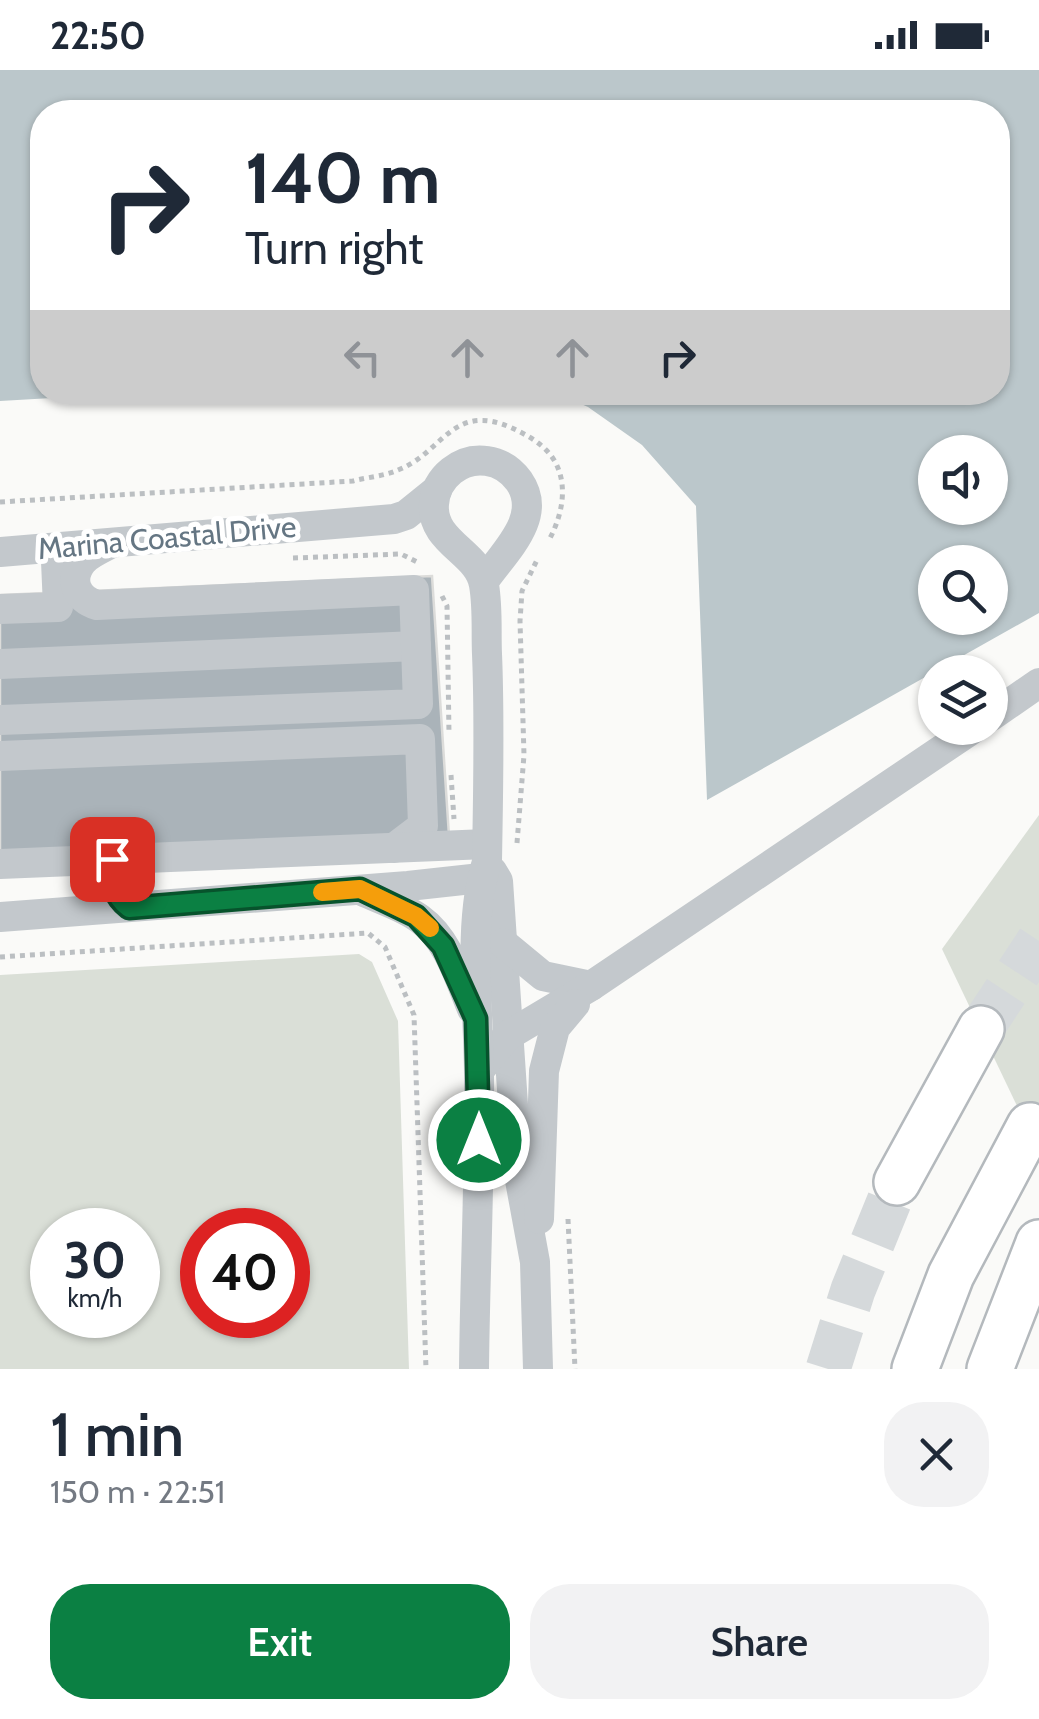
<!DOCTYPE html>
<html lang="en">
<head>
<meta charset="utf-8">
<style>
  body { margin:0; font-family:Cabin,sans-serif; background:#f2f2f3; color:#1f2937; height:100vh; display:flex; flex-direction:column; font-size:38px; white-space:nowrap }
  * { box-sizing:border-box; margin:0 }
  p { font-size:32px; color:#747a83 }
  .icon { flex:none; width:55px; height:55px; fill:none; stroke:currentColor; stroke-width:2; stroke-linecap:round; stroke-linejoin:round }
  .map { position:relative; height:1299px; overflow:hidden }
  .drawer { display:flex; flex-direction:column; background:#fff; flex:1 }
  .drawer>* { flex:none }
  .top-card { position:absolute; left:30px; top:30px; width:980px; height:305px; border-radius:40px; box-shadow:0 2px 8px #0004; background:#fff; color:#1f2937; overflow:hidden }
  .tools { position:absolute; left:918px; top:365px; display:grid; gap:20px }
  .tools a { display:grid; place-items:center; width:90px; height:90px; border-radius:50%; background:#fff; box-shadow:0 2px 8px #0004; font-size:50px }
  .speed { position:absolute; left:30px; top:1138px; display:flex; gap:20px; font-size:50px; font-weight:700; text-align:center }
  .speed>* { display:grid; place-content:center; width:130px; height:130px; border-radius:50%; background:#fff; box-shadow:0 2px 8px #0004; line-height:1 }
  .speed small { font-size:25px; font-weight:400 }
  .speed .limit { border:15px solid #d22; background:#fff; color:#111 }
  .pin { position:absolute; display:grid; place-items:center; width:85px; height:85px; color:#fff; margin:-42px; border-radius:20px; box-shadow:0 5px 15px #0006 }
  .me { position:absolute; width:110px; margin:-55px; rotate:0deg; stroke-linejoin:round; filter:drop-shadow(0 0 8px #0008) }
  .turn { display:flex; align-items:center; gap:35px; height:210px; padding:0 50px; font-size:45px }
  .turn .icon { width:130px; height:130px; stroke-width:2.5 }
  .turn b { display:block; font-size:70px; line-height:85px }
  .lanes { display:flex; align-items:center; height:95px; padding:0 50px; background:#0003; justify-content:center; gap:50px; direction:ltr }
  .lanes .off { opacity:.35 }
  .round { display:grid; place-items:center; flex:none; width:105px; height:105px; border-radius:40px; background:#f2f2f3 }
  .head { display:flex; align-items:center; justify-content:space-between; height:170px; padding:0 50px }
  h1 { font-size:60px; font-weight:600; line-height:75px }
  .button { display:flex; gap:20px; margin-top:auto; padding:20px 50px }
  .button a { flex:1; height:115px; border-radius:40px; background:#0b8043; color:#fff; font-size:40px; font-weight:600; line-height:115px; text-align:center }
  .button a+a { background:#f2f2f3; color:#1f2937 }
  .status { display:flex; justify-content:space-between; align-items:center; height:70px; padding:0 50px; background:#fff; direction:ltr }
  .status svg { height:28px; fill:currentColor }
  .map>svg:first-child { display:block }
  .green { fill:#dadfd7; fill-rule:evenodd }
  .water { fill:#bbc7cb; fill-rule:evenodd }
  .building { fill:#aab3b9; stroke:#dcdcda; stroke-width:2.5 }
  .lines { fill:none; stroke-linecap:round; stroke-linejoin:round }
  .highway-tunnel { stroke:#d5d9db; stroke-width:45; stroke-dasharray:45 22; stroke-linecap:butt }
  .highway-casing { stroke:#b4b9bd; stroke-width:50 }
  .path { stroke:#bbbfc2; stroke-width:5; stroke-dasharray:5 5; stroke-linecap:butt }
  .minor { stroke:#c3c8cc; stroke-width:30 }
  .highway { stroke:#fff; stroke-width:45 }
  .route-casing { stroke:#07532c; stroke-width:25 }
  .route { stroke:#0b8043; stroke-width:18 }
  .slow { stroke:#f59e0b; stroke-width:18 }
  .labels { text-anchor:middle; stroke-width:10; stroke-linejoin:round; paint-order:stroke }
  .street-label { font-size:30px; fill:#657683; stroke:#fff }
</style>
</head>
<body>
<div class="status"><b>22:50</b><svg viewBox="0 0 49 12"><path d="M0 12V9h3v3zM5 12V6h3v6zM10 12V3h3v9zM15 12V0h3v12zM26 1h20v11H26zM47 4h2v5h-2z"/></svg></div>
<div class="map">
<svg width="1039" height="1299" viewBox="0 0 1039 1299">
  <rect width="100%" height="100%" fill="#fafaf8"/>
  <g class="green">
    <path d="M1039 745V1082L942 879Z"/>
    <path d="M359 884 372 892 398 951 409 1299H0V905ZM52 1160H138V1245H52ZM202 1160H288V1245H202Z"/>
  </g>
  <path class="water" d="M0 0H1039V543L707 730 696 436 642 375 588 337 556 323 998 322V42H42V322L138 323 0 331ZM935 382H990V438H935ZM935 492H990V548H935Z"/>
  <path class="building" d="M432 506 449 766 0 781V525Z"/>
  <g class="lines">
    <g class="highway-tunnel">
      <path d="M981 959 1039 871"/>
      <path d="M828 1299 853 1220 897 1112"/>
    </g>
    <g class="highway-casing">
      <g id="highway">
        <path d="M897 1112 981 959"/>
        <path d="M915 1299 951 1205 1030 1056"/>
        <path d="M990 1299 1039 1173"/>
      </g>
    </g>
    <g class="path">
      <path d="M0 432 353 411C368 407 385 406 398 400 443 383 452 331 512 358 527 365 544 374 554 390 569 415 562 446 549 470"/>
      <path d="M293 488 401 484 419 493"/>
      <path d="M442 526 447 536 449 664"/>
      <path d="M451 705 454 749"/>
      <path d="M517 773 524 685 520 551 522 521 538 488"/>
      <path d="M0 887 368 863 385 877 414 945 426 1299"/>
      <path d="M568 1149 575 1299"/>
    </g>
    <g class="minor">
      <path d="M0 482 394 449 406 445 437 420"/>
      <path d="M0 539 58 537 56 491"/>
      <path d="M0 594 416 576"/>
      <path d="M990 647 1039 613"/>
      <path d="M0 650 418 634 414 520 97 535C76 529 68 509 83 491 90 483 103 478 112 473"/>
      <path d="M0 686 420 669 423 756 394 778"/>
      <path d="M0 794 487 774"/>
      <path d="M492 801 498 811 517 1094 535 1192 538 1299"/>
      <path d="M362 821C381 830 404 837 420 849 448 869 459 908 472 939"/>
      <path d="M0 847 408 816 481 808"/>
      <path d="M503 873 543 906 591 916"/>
      <path d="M479 1001 507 966 591 916 974 658"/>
      <path d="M539 1149 544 1001 555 958 575 934"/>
      <path d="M474 1299C475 1201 480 1104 479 1006 479 942 467 852 487 792 488 722 490 654 487 584 486 562 488 538 484 515 479 482 431 473 434 434 436 407 461 387 487 391 501 393 511 400 519 411 544 447 504 482 484 511"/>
    </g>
    <use href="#highway" class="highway"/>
  </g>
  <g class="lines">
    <g class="route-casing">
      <path id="route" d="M112 789C113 811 111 824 129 838L360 819 416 846 443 876 476 949 479 1070"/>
    </g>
    <use href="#route" class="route"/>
    <path class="slow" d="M322 822 360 819 416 846 430 858"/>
  </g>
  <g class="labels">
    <g class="street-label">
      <text transform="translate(167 468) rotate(-5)" y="10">Marina Coastal Drive</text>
    </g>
  </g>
</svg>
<div class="tools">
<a><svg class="icon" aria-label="sound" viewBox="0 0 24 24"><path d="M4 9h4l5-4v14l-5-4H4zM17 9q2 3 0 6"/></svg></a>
<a><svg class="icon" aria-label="search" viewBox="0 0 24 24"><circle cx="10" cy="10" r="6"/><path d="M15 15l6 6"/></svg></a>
<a><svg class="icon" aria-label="layers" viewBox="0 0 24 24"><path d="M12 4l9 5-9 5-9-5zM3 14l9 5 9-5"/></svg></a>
</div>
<div class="speed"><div>30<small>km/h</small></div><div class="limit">40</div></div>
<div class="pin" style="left:112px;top:789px;background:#d93025"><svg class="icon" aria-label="arrive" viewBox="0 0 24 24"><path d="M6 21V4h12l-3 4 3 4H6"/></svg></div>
<svg class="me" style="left:479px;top:1070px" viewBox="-20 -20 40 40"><circle r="17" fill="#0b8043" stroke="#fff" stroke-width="3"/><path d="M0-11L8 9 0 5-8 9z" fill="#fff"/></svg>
<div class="top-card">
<div class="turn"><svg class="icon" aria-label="right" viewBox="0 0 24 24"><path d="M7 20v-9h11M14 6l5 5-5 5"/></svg><div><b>140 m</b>Turn right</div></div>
<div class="lanes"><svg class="icon off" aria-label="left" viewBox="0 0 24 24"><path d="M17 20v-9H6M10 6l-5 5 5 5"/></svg><svg class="icon off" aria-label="ahead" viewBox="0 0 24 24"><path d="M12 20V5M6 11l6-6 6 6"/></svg><svg class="icon off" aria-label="ahead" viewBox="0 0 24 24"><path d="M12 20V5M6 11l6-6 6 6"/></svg><svg class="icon" aria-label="right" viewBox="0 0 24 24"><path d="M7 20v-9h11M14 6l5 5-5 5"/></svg></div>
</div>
</div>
<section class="drawer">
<div class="head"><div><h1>1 min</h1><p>150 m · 22:51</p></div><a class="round"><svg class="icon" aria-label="close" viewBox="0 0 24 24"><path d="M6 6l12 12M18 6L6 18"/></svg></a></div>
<div class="button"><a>Exit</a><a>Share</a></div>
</section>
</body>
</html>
